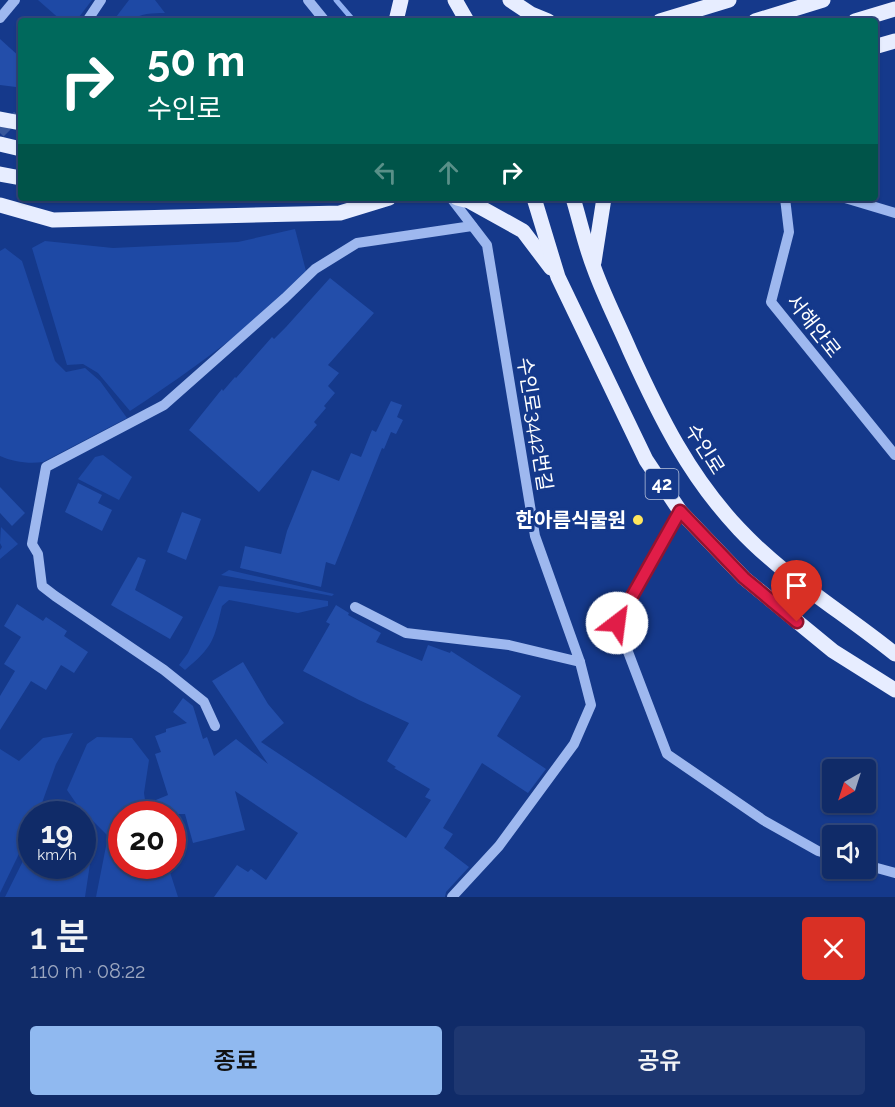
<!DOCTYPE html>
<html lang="ko">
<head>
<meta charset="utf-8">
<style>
  body { margin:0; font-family:Raleway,"Noto Sans KR",sans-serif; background:#1e3771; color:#f1f3f6; height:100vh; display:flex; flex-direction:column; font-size:22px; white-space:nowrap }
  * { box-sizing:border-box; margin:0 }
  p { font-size:20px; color:#9ca7c0 }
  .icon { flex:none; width:33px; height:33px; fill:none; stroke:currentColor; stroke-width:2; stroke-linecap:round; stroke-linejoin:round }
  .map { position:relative; height:897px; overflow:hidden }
  .panel { display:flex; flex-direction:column; background:#102b68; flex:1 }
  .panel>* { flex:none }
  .banner { position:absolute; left:18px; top:18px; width:860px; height:183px; border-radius:6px; box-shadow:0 2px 4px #0004,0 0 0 2px #30477c; background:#00695c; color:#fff; overflow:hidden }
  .needle { width:39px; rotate:219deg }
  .controls { position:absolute; left:822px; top:759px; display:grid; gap:12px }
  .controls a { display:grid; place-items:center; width:54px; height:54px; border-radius:6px; background:#102b68; box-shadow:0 2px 4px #0004,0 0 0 2px #30477c; font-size:30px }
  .speed { position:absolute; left:18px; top:801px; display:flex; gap:12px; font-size:30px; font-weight:700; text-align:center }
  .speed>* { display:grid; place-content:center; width:78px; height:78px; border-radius:50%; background:#102b68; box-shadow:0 2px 4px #0004,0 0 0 2px #30477c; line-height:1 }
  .speed small { font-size:15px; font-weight:400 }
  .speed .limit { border:9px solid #d22; background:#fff; color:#111 }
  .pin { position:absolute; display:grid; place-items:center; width:51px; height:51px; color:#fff; margin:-62px -26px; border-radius:50% 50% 50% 0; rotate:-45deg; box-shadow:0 0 6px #0007 }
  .pin .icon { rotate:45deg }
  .me { position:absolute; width:66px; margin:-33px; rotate:30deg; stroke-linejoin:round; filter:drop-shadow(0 0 4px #0008) }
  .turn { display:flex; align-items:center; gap:21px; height:126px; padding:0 30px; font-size:27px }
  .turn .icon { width:78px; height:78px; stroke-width:2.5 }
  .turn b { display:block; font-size:42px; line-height:51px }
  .lanes { display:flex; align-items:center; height:57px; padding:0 30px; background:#0003; justify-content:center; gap:30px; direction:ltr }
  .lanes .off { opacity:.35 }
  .round { display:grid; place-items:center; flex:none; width:63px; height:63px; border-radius:6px; background:#1e3771 }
  .summary { display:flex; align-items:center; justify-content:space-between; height:102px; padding:0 30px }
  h1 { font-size:36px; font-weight:600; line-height:45px }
  .cta { display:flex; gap:12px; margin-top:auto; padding:12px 30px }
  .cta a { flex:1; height:69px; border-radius:6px; background:#90b9f0; color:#111; font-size:24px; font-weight:600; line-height:69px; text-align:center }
  .cta a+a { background:#1e3771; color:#f1f3f6 }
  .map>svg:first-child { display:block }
  .green { fill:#1e49a5 }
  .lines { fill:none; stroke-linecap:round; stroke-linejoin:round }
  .stream { stroke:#91b1f2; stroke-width:5 }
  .building { fill:#234eaa }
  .minor-tunnel { stroke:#38579c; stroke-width:10; stroke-dasharray:10 5; stroke-linecap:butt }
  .minor { stroke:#9eb8ef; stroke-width:10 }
  .major { stroke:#e7edff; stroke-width:15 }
  .route-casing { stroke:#92132f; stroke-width:15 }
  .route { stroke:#e11d48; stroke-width:10 }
  .poi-dot { fill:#ffe65d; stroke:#15398b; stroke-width:2 }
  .labels { text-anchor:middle; stroke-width:6; stroke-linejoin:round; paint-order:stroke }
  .shield { fill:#15398b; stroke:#b9c4dc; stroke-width:1.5 }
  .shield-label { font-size:18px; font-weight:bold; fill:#fff }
  .street-label { font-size:20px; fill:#fff; stroke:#15398b }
  .poi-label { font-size:20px; font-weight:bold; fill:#fff; stroke:#15398b; text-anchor:end }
</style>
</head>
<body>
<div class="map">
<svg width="895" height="897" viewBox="0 0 895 897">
  <rect width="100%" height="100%" fill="#15398b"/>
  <g class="green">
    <path d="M38 0H92L76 21H62Z"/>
    <path d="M129 0H155L165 13C153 13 140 13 130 21H113Z"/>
    <path d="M295 229 306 271C254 326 193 369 130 411L98 373 83 364 67 365 32 248 45 241 113 248 238 242Z"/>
    <path d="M5 248 22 261 55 361 66 372 85 368 100 381 127 418 43 462C29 464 13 462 0 456V251Z"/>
    <path d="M103 455 132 477 119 500 78 479 95 457Z"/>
    <path d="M1 527 18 544 0 559V550L2 547 0 543Z"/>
    <path d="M229 570 334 594 332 596 221 575Z"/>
    <path d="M219 586 328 601V606L298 613 229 600 222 606C214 640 213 647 185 670L179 665 188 653Z"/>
    <path d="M73 733 56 764 38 814H32L31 829 0 893V749L19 761 43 738Z"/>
    <path d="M97 737 132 738 149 760 144 793 147 814H122V866H168L178 897H96L108 836 78 806 67 790 87 744Z"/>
    <path d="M83 825 90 830 93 844 85 897H5L31 845 32 866H82Z"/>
  </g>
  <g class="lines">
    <path class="stream" d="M336 0 354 21"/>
  </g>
  <g class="building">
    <path d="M0 39 21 58V81L16 87 0 85Z"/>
    <path d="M330 278 374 313 328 365 339 373 328 386 335 393 324 406 326 408 314 422 317 425 259 492 189 430 222 389 223 391 235 377 236 378 272 337 274 339 286 327Z"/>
    <path d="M391 401 402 405 397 417 403 420 396 434 391 432 384 449 382 448 335 565 326 562 321 587 240 568 245 546 281 554 287 531 312 470 339 481 351 453 361 457 372 430 376 432Z"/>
    <path d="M78 483 102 495 98 503 112 510 102 531 65 512Z"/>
    <path d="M0 487 25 513 12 526 0 513Z"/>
    <path d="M182 512 201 519 186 560 167 552Z"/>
    <path d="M138 557 146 560 135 590 183 617 170 639 111 605Z"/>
    <path d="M17 604 43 621 46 617 67 631 64 636 88 652 74 673 61 665 46 690 31 681 0 730V696L15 671 4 664 21 637 4 626Z"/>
    <path d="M336 605 349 613 348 615 381 633 376 642 422 661 428 645 450 653 451 651 521 696 497 736 546 769 528 793 482 763 443 828 453 834 444 848 469 867 446 892 445 897H214L237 865 248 872 251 869 266 880 298 833 235 791 245 830 193 843 185 814H145L151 802 168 795 155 754 161 752 155 736 166 732V729L187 723 173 712 183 698 193 706 203 739 207 737 214 756 236 739 268 764 212 681 243 662 268 704 284 723 261 742 406 838 431 800 425 797 430 789 394 768 396 767 387 761 409 723 359 700 303 671 330 624 326 622Z"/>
  </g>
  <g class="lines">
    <path class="minor-tunnel" d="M0 133 21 112"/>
    <g class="minor">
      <path d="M308 0 325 21"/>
      <path d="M0 18 15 0"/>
      <path d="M87 21 101 0"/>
      <path d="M785 198 789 232 771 302 895 455"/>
      <path d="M845 198 895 213"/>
      <path d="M680 511 617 623 667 754 763 820 818 851 832 855"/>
      <path d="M355 607 406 633 509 645 580 662 535 536 487 245 451 198"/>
      <path d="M215 726 204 702 164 670 55 596 42 586 38 554 32 544 46 467 164 405 285 298 315 269 357 243 472 226"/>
      <path d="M866 865 895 873"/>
      <path d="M452 897 499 846 574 744 591 705 580 662"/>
    </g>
    <g class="major">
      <path d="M455 0 467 21"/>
      <path d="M510 0 531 14 548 21"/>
      <path d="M396 21 401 0"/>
      <path d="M660 21 729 0"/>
      <path d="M755 21 823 0"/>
      <path d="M855 21 895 9"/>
      <path d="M874 47 895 41"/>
      <path d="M0 119 21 123"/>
      <path d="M0 144 21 149"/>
      <path d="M0 174 21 178"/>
      <path d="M457 198 469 201 523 231 551 268"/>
      <path d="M534 198 558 277 646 460 680 511 744 578 833 651 895 690"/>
      <path d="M573 198C580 221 585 245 594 268 604 296 618 323 630 351 660 417 689 476 739 529 785 578 843 612 895 654"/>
      <path d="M0 205 53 220 340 213 389 198"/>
      <path d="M594 262 604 198"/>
    </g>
  </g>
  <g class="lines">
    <g class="route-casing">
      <path id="route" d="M617 623 680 511 744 578 797 622"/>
    </g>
    <use href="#route" class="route"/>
  </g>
  <circle class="poi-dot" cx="638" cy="520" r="6"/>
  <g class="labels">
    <rect class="shield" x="645.5" y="469" width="33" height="30" rx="4.5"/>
    <g class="shield-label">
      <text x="662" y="490">42</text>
    </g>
    <g class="street-label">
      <text transform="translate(814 326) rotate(52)" y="7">서해안로</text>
      <text transform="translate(535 424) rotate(81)" y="7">수인로3442번길</text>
      <text transform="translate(705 449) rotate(58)" y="7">수인로</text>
    </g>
    <g class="poi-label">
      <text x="626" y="527">한아름식물원</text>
    </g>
  </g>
</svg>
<div class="controls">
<a><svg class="needle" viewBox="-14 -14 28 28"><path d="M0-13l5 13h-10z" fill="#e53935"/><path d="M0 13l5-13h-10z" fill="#9ca7c0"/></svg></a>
<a><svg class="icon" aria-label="sound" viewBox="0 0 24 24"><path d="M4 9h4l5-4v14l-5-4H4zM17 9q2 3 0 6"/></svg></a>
</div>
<div class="speed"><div>19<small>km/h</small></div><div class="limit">20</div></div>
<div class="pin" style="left:797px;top:622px;background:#d93025"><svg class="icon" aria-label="arrive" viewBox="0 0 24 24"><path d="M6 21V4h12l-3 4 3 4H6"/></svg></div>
<svg class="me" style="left:617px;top:623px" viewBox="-20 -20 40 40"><circle r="19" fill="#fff"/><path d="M0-13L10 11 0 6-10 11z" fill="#e11d48"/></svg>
<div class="banner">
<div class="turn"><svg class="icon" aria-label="right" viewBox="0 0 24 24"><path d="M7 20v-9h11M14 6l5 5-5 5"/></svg><div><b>50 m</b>수인로</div></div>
<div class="lanes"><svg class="icon off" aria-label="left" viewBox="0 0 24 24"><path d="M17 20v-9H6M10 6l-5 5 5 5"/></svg><svg class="icon off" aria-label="ahead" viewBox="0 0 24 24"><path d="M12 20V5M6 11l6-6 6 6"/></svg><svg class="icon" aria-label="right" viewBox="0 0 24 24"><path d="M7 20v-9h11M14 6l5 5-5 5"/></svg></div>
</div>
</div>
<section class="panel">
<div class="summary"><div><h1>1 분</h1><p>110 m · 08:22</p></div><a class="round" style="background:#d93025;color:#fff"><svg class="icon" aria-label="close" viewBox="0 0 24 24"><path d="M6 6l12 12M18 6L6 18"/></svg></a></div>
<div class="cta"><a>종료</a><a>공유</a></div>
</section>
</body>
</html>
